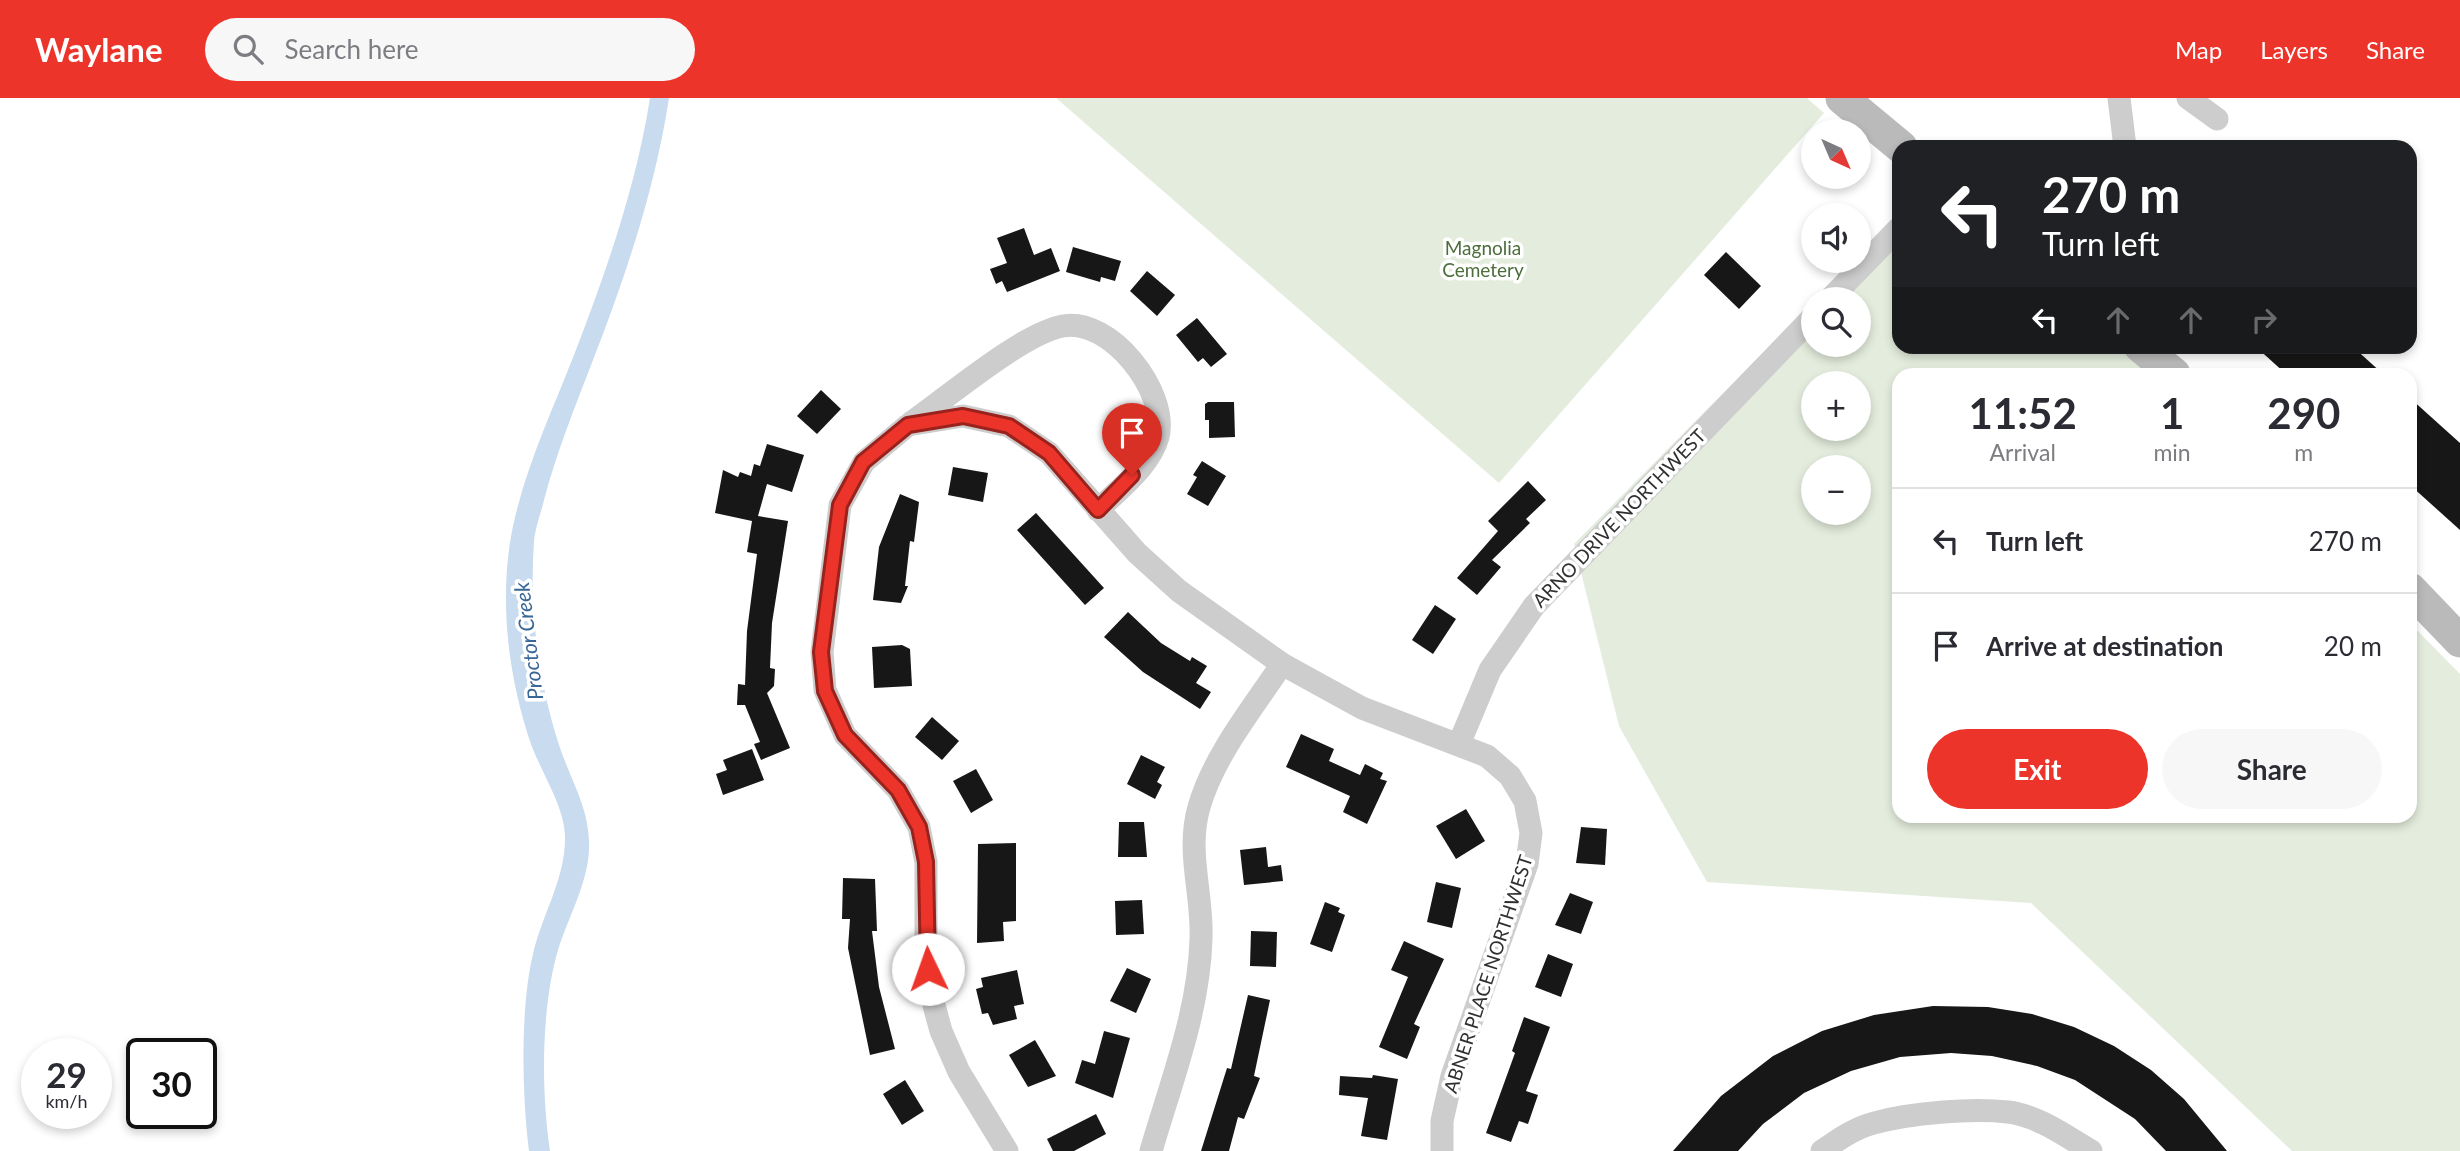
<!DOCTYPE html>
<html lang="en">
<head>
<meta charset="utf-8">
<style>
  body { margin:0; font-family:Lato,sans-serif; background:#f7f7f7; color:#2b2b33; height:100vh; display:flex; flex-direction:column; font-size:26px; white-space:nowrap }
  * { box-sizing:border-box; margin:0 }
  p { font-size:23px; color:#7c7c81 }
  .icon { flex:none; width:38px; height:38px; fill:none; stroke:currentColor; stroke-width:2; stroke-linecap:round; stroke-linejoin:round }
  .map { position:relative; flex:1; overflow:hidden }
  .side { position:absolute; left:1892px; top:270px; width:525px; height:455px; display:flex; flex-direction:column; background:#fff; border-radius:21px; box-shadow:0 4px 10px #0003 }
  .side>* { flex:none }
  .banner { position:absolute; left:1892px; top:42px; width:525px; height:214px; border-radius:21px; box-shadow:0 4px 10px #0003; background:#202124; color:#fff; overflow:hidden }
  .needle { width:46px; rotate:136deg }
  .tools { position:absolute; left:1801px; top:21px; display:grid; gap:14px }
  .tools a { display:grid; place-items:center; width:70px; height:70px; border-radius:50%; background:#fff; box-shadow:0 4px 10px #0003; font-size:35px }
  .speed { position:absolute; left:21px; top:940px; display:flex; gap:14px; font-size:35px; font-weight:700; text-align:center }
  .speed>* { display:grid; place-content:center; width:91px; height:91px; border-radius:50%; background:#fff; box-shadow:0 4px 10px #0003; line-height:1 }
  .speed small { font-size:18px; font-weight:400 }
  .speed .limit { border:4px solid #111; border-radius:10px; background:#fff; color:#111 }
  .pin { position:absolute; display:grid; place-items:center; width:60px; height:60px; color:#fff; margin:-72px -30px; border-radius:50% 50% 50% 0; rotate:-45deg; box-shadow:0 0 7px #0007 }
  .pin .icon { rotate:45deg }
  .me { position:absolute; width:77px; margin:-38px; rotate:357deg; stroke-linejoin:round; filter:drop-shadow(0 0 5px #0008) }
  .turn { display:flex; align-items:center; gap:24px; height:147px; padding:0 35px; font-size:32px }
  .turn .icon { width:91px; height:91px; stroke-width:2.5 }
  .turn b { display:block; font-size:49px; line-height:60px }
  .lanes { display:flex; align-items:center; height:66px; padding:0 35px; background:#0003; justify-content:center; gap:35px; direction:ltr }
  .lanes .off { opacity:.35 }
  .eta { display:flex; justify-content:space-evenly; align-items:center; height:119px; text-align:center }
  .eta b { font-size:42px; font-weight:700; line-height:49px }
  .primary-button { display:flex; gap:14px; margin-top:auto; padding:14px 35px }
  .primary-button a { flex:1; height:80px; border-radius:42px; background:#ed342b; color:#fff; font-size:28px; font-weight:700; line-height:80px; text-align:center }
  .primary-button a+a { background:#f7f7f7; color:#2b2b33 }
  ul { padding:0; list-style:none }
  li { display:flex; align-items:center; gap:21px; height:105px; padding:0 35px; border-top:2px solid #e1e1e2 }
  li div { flex:1 }
  li b { display:block; font-size:26px }
  li em { font-style:normal }
  header { display:flex; align-items:center; gap:42px; box-sizing:border-box; height:98px; padding:0 35px; background:#ed342b; color:#fff }
  header strong { font-size:33px }
  nav { display:flex; gap:38px; margin-inline-start:auto; font-size:24px }
  .search { width:490px; height:63px; background:#f7f7f7; display:flex; align-items:center; gap:18px; box-sizing:border-box; padding:0 24px; border-radius:38px; color:#7c7c81; font-size:26px }
  .map>svg:first-child { display:block }
  .green { fill:#e4eddd; fill-rule:evenodd }
  .water { fill:#c9dbee }
  .building { fill:#171717 }
  .lines { fill:none; stroke-linecap:round; stroke-linejoin:round }
  .street { stroke:#cdcdcd; stroke-width:23 }
  .secondary { stroke:#bababa; stroke-width:33 }
  .route-casing { stroke:#9a221c; stroke-width:18 }
  .route { stroke:#ed342b; stroke-width:12 }
  .labels { text-anchor:middle; stroke-width:7; stroke-linejoin:round; paint-order:stroke }
  .park-label { font-size:19px; fill:#4c6e3b; stroke:#fff }
  .street-label { font-size:19px; fill:#303030; stroke:#fff }
  .water-label { font-size:21px; font-style:italic; fill:#396796; stroke:#fff }
</style>
</head>
<body>
<header>
<strong>Waylane</strong>
<div class="search"><svg class="icon" aria-label="search" viewBox="0 0 24 24"><circle cx="10" cy="10" r="6"/><path d="M15 15l6 6"/></svg>Search here</div>
<nav><a>Map</a><a>Layers</a><a>Share</a></nav>
</header>
<div class="map">
<svg width="2460" height="1053" viewBox="0 0 2460 1053">
  <rect width="100%" height="100%" fill="#fff"/>
  <g class="green">
    <path d="M1056 0H1807L1824 15 1499 385Z"/>
    <path d="M1899 116V248L2131 249 2159 276H1899V718H2410V525L2460 576V1053H2292L2031 805 1707 784 1619 628 1574 446 1813 204V247H1858V201H1815ZM1813 285H1858V331H1813ZM1813 369H1858V415H1813Z"/>
  </g>
  <path class="water" d="M650 0H669C655 91 626 177 593 262 575 309 557 353 544 402 541 415 535 430 534 444 529 511 538 580 558 644 570 682 591 711 589 753 587 787 568 820 558 852 541 910 541 993 550 1053H529C522 998 520 910 533 856 542 817 565 781 565 741 566 712 543 677 532 649 508 580 498 500 513 428 527 365 551 316 574 257 606 174 636 89 650 0Z"/>
  <g class="building">
    <path d="M1024 130 1034 157 1051 150 1060 173 1007 194 1002 183 996 186 990 171 1007 165 997 140Z"/>
    <path d="M1073 149 1121 163 1115 183 1101 179 1100 184 1066 174Z"/>
    <path d="M1726 154 1761 188 1739 211 1704 177Z"/>
    <path d="M1147 173 1175 197 1157 218 1130 193Z"/>
    <path d="M1197 220 1227 256 1211 269 1203 260 1198 264 1176 237Z"/>
    <path d="M2255 248H2352L2383 276H2286Z"/>
    <path d="M821 292 841 311 817 336 797 318Z"/>
    <path d="M2410 300 2460 345V432L2410 387Z"/>
    <path d="M1208 304H1234L1235 339 1209 340V322H1205V306Z"/>
    <path d="M767 346 804 357 792 394 767 386 758 418 788 423 772 525 770 570 775 571 774 588 767 595 790 650 761 662 754 646 760 644 745 607H737L738 586 745 587 747 533 757 456 747 454 752 423 715 415 723 372 738 379 740 374 751 378 754 366 760 368Z"/>
    <path d="M1202 363 1226 378 1208 408 1187 396 1197 379 1193 377Z"/>
    <path d="M953 369 988 375 983 404 948 397Z"/>
    <path d="M1528 383 1546 402 1526 421 1530 425 1492 462 1501 469 1477 497 1457 480 1498 433 1488 423Z"/>
    <path d="M900 396 919 404 914 444 910 443 905 488H908L901 505 873 502 879 449Z"/>
    <path d="M1036 415 1104 490 1085 507 1017 432Z"/>
    <path d="M1435 507 1456 521 1433 556 1412 542Z"/>
    <path d="M1128 514 1161 545 1190 563 1192 559 1207 568 1196 585 1211 594 1200 611 1143 574 1104 539Z"/>
    <path d="M902 547 910 551 912 588 874 590 872 549Z"/>
    <path d="M932 619 959 643 942 662 915 639Z"/>
    <path d="M1301 636 1334 651 1329 663 1360 677 1365 666 1383 675 1380 681 1387 683 1367 726 1343 714 1350 698 1286 669Z"/>
    <path d="M752 651 764 682 723 697 716 676 727 672 723 662Z"/>
    <path d="M1141 657 1165 669 1157 684 1162 687 1155 701 1127 686Z"/>
    <path d="M976 671 993 702 971 715 953 683Z"/>
    <path d="M1466 711 1485 743 1456 761 1436 728Z"/>
    <path d="M1119 724H1144L1147 759H1118Z"/>
    <path d="M1581 729 1607 731 1605 767 1576 765Z"/>
    <path d="M1016 745V823L1003 824 1004 843 977 845 978 746Z"/>
    <path d="M1266 749 1268 769 1281 767 1283 783 1244 787 1240 752Z"/>
    <path d="M843 780 875 781 877 833H872L879 889 895 951 870 957 848 850 850 821H842Z"/>
    <path d="M1436 784 1461 790 1452 830 1427 824Z"/>
    <path d="M1570 795 1593 804 1581 836 1555 827Z"/>
    <path d="M1142 802 1144 836 1116 837 1115 803Z"/>
    <path d="M1325 804 1340 810 1338 814 1345 817 1332 854 1310 846Z"/>
    <path d="M1251 833 1277 834 1276 869 1250 868Z"/>
    <path d="M1404 843 1444 861 1414 926 1420 929 1407 961 1379 949 1408 879 1391 872Z"/>
    <path d="M1548 856 1573 866 1561 899 1535 889Z"/>
    <path d="M1127 870 1151 881 1136 915 1110 903Z"/>
    <path d="M1017 872 1024 906 1014 908 1017 921 993 927 988 915 982 916 976 891 983 889 981 880Z"/>
    <path d="M1248 897 1270 902 1254 978 1260 980 1244 1021 1238 1019 1229 1053H1201L1227 970 1231 971Z"/>
    <path d="M1933 908 1988 909 2032 916 2074 929 2114 948 2151 972 2184 1001 2227 1053H2166L2135 1021 2075 982 2037 968 1992 958 1951 955 1900 959 1851 973 1804 995 1763 1026 1738 1053H1673L1721 998 1773 958 1822 933 1874 917Z"/>
    <path d="M1524 919 1550 929 1526 993 1538 997 1528 1026 1519 1023 1511 1044 1486 1035 1515 955 1512 953Z"/>
    <path d="M1104 933 1130 940 1113 1000 1075 985 1082 962 1095 966Z"/>
    <path d="M1035 942 1056 978 1028 989 1009 957Z"/>
    <path d="M1373 977 1398 981 1387 1042 1361 1038 1368 1000 1339 997 1340 978 1372 980Z"/>
    <path d="M905 982 924 1013 902 1027 883 996Z"/>
    <path d="M1096 1016 1106 1036 1074 1053H1053L1047 1041Z"/>
  </g>
  <g class="lines">
    <g class="street">
      <path d="M2119 0 2125 49"/>
      <path d="M2188 0 2217 21"/>
      <path d="M1830 201 1899 130"/>
      <path d="M912 324C948 299 1023 235 1063 228 1110 219 1169 294 1158 339 1150 368 1119 391 1098 412"/>
      <path d="M1459 646 1490 572 1534 508 1813 219"/>
      <path d="M1007 1053 959 974 941 933 929 889 926 853V764L919 729 898 692 845 637 825 592 822 554 840 407 864 364 908 327 963 318 1009 328 1049 355 1137 455 1179 493 1282 566 1362 610 1487 658 1510 678 1525 703 1531 735 1527 766 1452 978 1442 1023V1053"/>
      <path d="M1151 1053C1171 984 1199 914 1201 841 1203 796 1186 754 1199 709 1214 657 1253 610 1282 566"/>
      <path d="M1822 1053C1839 1041 1855 1030 1874 1025 1910 1015 1971 1010 2008 1014 2037 1017 2067 1039 2091 1053"/>
    </g>
    <g class="secondary">
      <path d="M1842 0 1901 49"/>
      <path d="M2140 248 2174 276"/>
      <path d="M2410 491 2460 543"/>
    </g>
  </g>
  <g class="lines">
    <g class="route-casing">
      <path id="route" d="M928 871 926 764 919 729 898 692 845 637 825 593 821 554 840 407 863 364 908 327 963 318 1009 328 1049 355 1098 412 1132 377"/>
    </g>
    <use href="#route" class="route"/>
  </g>
  <g class="labels">
    <g class="park-label">
      <text x="1483" y="157">Magnolia<tspan x="1483" dy="22">Cemetery</tspan></text>
    </g>
    <g class="street-label">
      <text transform="translate(1619 420) rotate(-46)" y="7">ARNO DRIVE NORTHWEST</text>
      <text transform="translate(1488 876) rotate(-72)" y="7">ABNER PLACE NORTHWEST</text>
    </g>
    <g class="water-label">
      <text transform="translate(529 543) rotate(-97)" y="7">Proctor Creek</text>
    </g>
  </g>
</svg>
<div class="tools">
<a><svg class="needle" viewBox="-14 -14 28 28"><path d="M0-13l5 13h-10z" fill="#e53935"/><path d="M0 13l5-13h-10z" fill="#7c7c81"/></svg></a>
<a><svg class="icon" aria-label="sound" viewBox="0 0 24 24"><path d="M4 9h4l5-4v14l-5-4H4zM17 9q2 3 0 6"/></svg></a>
<a><svg class="icon" aria-label="search" viewBox="0 0 24 24"><circle cx="10" cy="10" r="6"/><path d="M15 15l6 6"/></svg></a>
<a>+</a>
<a>−</a>
</div>
<div class="speed"><div>29<small>km/h</small></div><div class="limit">30</div></div>
<div class="pin" style="left:1132px;top:377px;background:#d93025"><svg class="icon" aria-label="arrive" viewBox="0 0 24 24"><path d="M6 21V4h12l-3 4 3 4H6"/></svg></div>
<svg class="me" style="left:928px;top:871px" viewBox="-20 -20 40 40"><circle r="19" fill="#fff"/><path d="M0-13L10 11 0 6-10 11z" fill="#ed342b"/></svg>
<div class="banner">
<div class="turn"><svg class="icon" aria-label="left" viewBox="0 0 24 24"><path d="M17 20v-9H6M10 6l-5 5 5 5"/></svg><div><b>270 m</b>Turn left</div></div>
<div class="lanes"><svg class="icon" aria-label="left" viewBox="0 0 24 24"><path d="M17 20v-9H6M10 6l-5 5 5 5"/></svg><svg class="icon off" aria-label="ahead" viewBox="0 0 24 24"><path d="M12 20V5M6 11l6-6 6 6"/></svg><svg class="icon off" aria-label="ahead" viewBox="0 0 24 24"><path d="M12 20V5M6 11l6-6 6 6"/></svg><svg class="icon off" aria-label="right" viewBox="0 0 24 24"><path d="M7 20v-9h11M14 6l5 5-5 5"/></svg></div>
</div>
<section class="side">
<div class="eta">
<div><b>11:52</b><p>Arrival</p></div>
<div><b>1</b><p>min</p></div>
<div><b>290</b><p>m</p></div>
</div>
<ul>
<li><svg class="icon" aria-label="left" viewBox="0 0 24 24"><path d="M17 20v-9H6M10 6l-5 5 5 5"/></svg><div><b>Turn left</b></div><em>270 m</em></li>
<li><svg class="icon" aria-label="arrive" viewBox="0 0 24 24"><path d="M6 21V4h12l-3 4 3 4H6"/></svg><div><b>Arrive at destination</b></div><em>20 m</em></li>
</ul>
<div class="primary-button"><a>Exit</a><a>Share</a></div>
</section>
</div>
</body>
</html>
